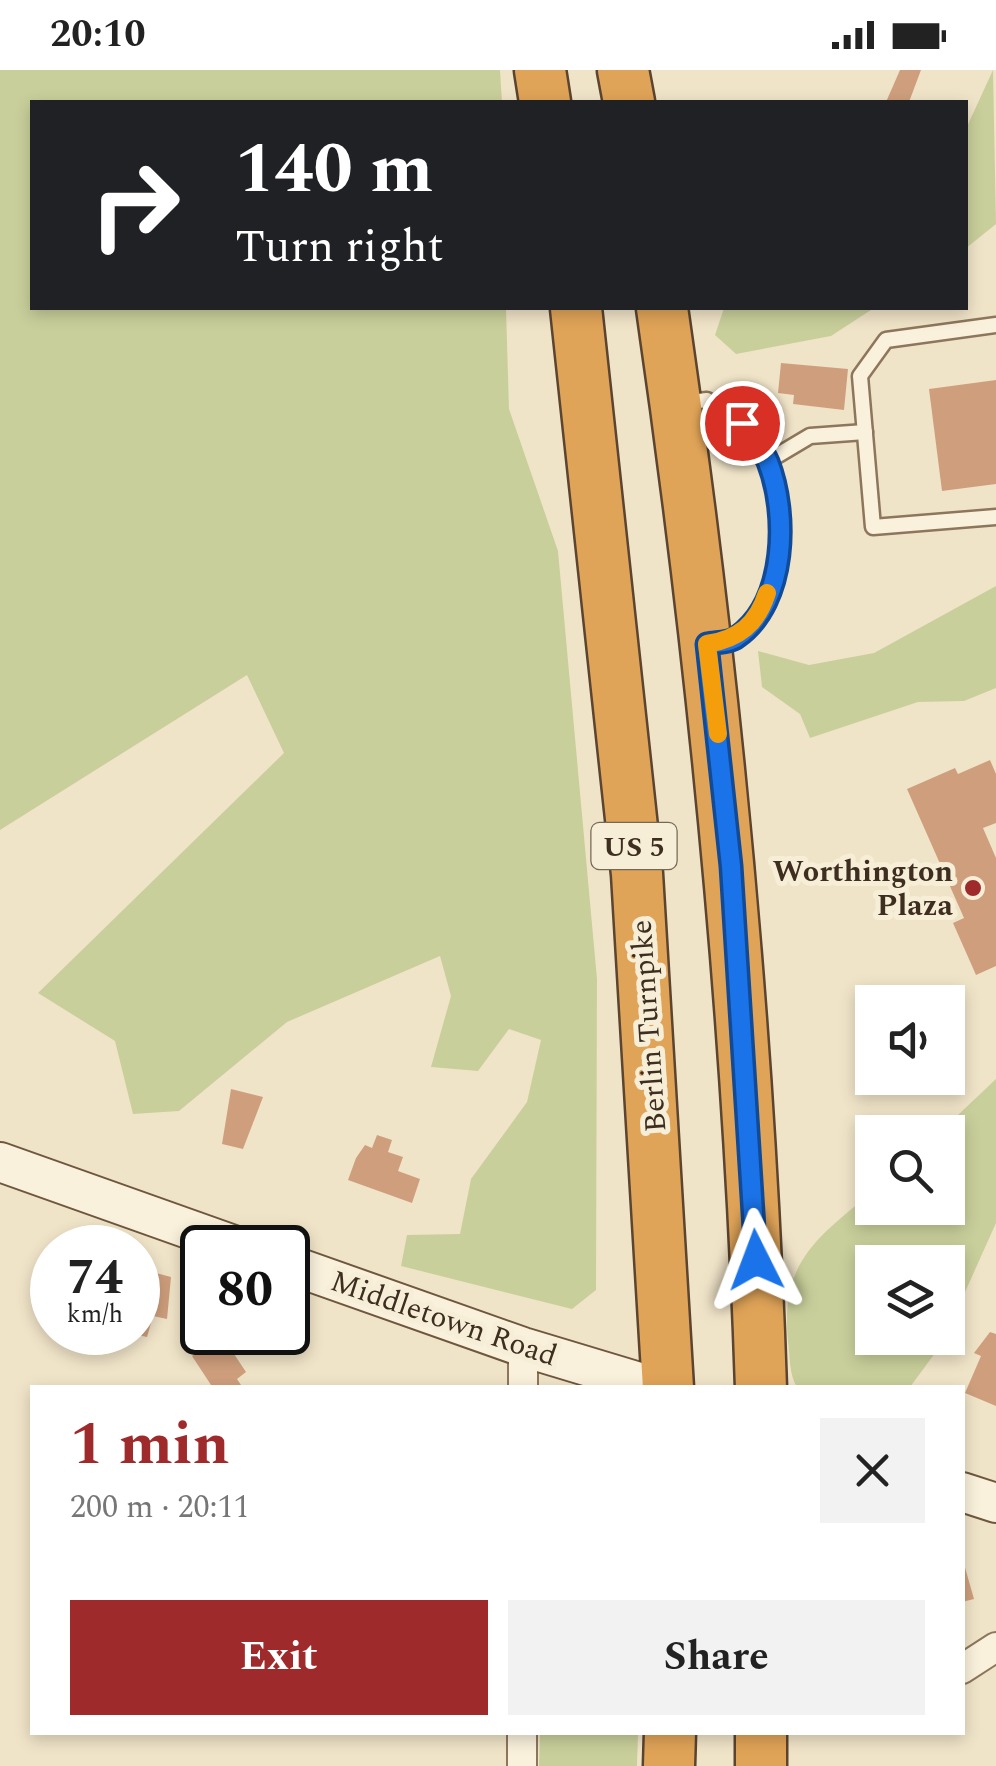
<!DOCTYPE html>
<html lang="en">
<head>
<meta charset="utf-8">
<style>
  body { margin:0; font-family:Spectral,serif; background:#f2f2f2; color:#222; height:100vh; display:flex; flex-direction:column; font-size:38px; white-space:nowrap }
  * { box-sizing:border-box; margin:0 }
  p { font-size:32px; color:#767676 }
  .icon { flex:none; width:55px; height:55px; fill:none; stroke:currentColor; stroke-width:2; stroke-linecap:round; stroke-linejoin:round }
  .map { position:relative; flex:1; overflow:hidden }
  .sheet { position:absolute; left:30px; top:1315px; width:935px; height:350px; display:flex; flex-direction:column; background:#fff; border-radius:0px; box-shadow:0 5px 15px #0003 }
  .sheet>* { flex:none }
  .banner { position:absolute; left:30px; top:30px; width:938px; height:210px; border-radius:0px; box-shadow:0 5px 15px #0003; background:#202124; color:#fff; overflow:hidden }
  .tools { position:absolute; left:855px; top:915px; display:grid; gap:20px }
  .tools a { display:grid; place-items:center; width:110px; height:110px; border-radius:0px; background:#fff; box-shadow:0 5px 15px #0003; font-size:50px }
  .speed { position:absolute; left:30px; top:1155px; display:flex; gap:20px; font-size:50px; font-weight:700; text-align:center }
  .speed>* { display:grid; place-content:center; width:130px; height:130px; border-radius:50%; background:#fff; box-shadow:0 5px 15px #0003; line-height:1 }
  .speed small { font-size:25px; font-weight:400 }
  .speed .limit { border:5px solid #111; border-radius:15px; background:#fff; color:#111 }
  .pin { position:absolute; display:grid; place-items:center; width:85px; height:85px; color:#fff; margin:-42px; border:5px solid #fff; border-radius:50%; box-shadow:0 2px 10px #0007 }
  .me { position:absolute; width:110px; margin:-55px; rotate:357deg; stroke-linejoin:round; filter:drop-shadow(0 0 8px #0008) }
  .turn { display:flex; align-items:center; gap:35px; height:210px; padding:0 40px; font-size:45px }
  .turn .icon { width:130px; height:130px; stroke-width:2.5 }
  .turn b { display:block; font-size:70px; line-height:85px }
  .round { display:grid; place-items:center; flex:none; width:105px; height:105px; border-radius:0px; background:#f2f2f2 }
  .overview { display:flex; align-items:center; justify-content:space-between; height:170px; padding:0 40px }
  h1 { font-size:60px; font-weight:700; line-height:75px; color:#9e2a2b }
  .button { display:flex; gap:20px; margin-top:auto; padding:20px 40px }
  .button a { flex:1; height:115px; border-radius:0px; background:#9e2a2b; color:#fff; font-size:40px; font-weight:700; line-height:115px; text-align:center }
  .button a+a { background:#f2f2f2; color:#222 }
  .status { display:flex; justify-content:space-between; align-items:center; height:70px; padding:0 50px; background:#fff; direction:ltr }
  .status svg { height:28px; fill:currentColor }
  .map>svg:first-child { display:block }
  .green { fill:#c9cf9b }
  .building { fill:#cf9f7d }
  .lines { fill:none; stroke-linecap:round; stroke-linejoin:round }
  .lane-casing { stroke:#8d765c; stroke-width:19 }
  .street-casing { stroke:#8d765c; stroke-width:32 }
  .secondary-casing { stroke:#6f573f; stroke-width:42 }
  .highway-casing { stroke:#5b4430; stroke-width:55 }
  .lane { stroke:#faf1dc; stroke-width:14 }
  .street { stroke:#faf1dc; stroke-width:28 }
  .secondary { stroke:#faf1dc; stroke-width:38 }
  .highway { stroke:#e0a458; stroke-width:50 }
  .route-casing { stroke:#114b97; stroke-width:25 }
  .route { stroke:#1a73e8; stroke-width:18 }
  .slow { stroke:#f59e0b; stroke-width:18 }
  .poi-dot { fill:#9e2a2b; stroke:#f7eed8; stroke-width:4 }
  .labels { text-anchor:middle; stroke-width:10; stroke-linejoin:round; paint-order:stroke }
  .shield { fill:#f7eed8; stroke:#756857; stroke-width:2.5 }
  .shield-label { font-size:28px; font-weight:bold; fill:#3d2e20 }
  .poi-label { font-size:30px; font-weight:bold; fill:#3d2e20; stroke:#f7eed8; text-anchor:end }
  .street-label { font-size:30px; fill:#3d2e20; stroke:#f7eed8 }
</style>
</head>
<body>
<div class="status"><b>20:10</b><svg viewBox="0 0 49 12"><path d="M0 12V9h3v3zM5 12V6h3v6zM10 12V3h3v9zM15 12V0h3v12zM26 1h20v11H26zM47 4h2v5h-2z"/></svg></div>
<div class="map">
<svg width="996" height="1696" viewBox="0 0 996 1696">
  <rect width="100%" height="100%" fill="#f0e4c8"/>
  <g class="green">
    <path d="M0 0H500L502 32H32V238H506L509 339 558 481 597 909 596 1220 572 1239 401 1196 407 1165 460 1164 471 1109 527 1032 541 970 509 959 478 1001 431 997 451 926 440 886 287 952 179 1041 133 1044 115 971 38 923 284 683 247 605 0 760Z"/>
    <path d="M993 0 996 154 965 179V61Z"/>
    <path d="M724 238H874L831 266 736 284 715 265Z"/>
    <path d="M996 516V618L964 631 918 632 810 668 800 644 762 617 758 581 809 595 874 583Z"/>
    <path d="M996 1009V1153L948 1260V1192H872V1268H944L941 1275 910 1317H797C789 1305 790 1286 788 1271 780 1192 817 1168 872 1122V1138H948V1062H940Z"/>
    <path d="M540 1663H638L637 1696H539Z"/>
  </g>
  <g class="building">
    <path d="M900 0H921L909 32H886Z"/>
    <path d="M781 293 848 299 844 340 793 334 794 325 778 323Z"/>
    <path d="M996 310V414L942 421 929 319Z"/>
    <path d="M990 690 996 704V753L983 758 996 788V896L976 905 953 853 964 848 907 719 955 698 958 704Z"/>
    <path d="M231 1019 263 1027 243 1079 222 1074Z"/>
    <path d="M377 1065 392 1070 388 1082 403 1087 398 1101 420 1109 412 1133 348 1110 356 1088 365 1075 372 1078Z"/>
    <path d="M141 1199 171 1207 167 1249 153 1246 147 1267 138 1265Z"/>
    <path d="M990 1262 996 1264V1336L965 1323 981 1286 974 1283Z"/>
    <path d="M222 1266 246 1302 237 1309 243 1318H213L192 1286Z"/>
    <path d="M962 1487 974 1529 962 1532Z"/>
  </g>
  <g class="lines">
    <g class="lane-casing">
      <g id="lane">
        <path d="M996 255 886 270 860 306 873 457 996 447"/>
        <path d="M682 333 707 330C731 346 753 362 767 389 789 433 784 542 736 569 730 572 719 572 713 573"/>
        <path d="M768 391 810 366 865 362"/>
      </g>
    </g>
    <g class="street-casing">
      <g id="street">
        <path d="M523 1318V1277"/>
        <path d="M962 1599 996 1577"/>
        <path d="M522 1696V1662"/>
      </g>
    </g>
    <g class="secondary-casing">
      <g id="secondary">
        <path d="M0 1092 242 1178"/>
        <path d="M288 1194 523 1277 659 1318"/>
        <path d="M962 1422 996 1433"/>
      </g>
    </g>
    <g class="highway-casing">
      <g id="highway">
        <path d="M540 0 545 32"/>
        <path d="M623 0 629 32"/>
        <path d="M576 238 637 804 668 1318"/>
        <path d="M662 238C714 596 749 955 761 1318"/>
        <path d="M669 1696 670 1662"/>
        <path d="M761 1696V1662"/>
      </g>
    </g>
    <use href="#lane" class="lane"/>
    <use href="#street" class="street"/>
    <use href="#secondary" class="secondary"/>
    <use href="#highway" class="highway"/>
  </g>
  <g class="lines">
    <g class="route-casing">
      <path id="route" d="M742 353C750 365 763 379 768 392 788 443 787 532 737 567 730 573 716 572 707 574L731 796 756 1190"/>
    </g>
    <use href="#route" class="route"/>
    <path class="slow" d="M718 664 707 574C739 569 757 554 767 523"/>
  </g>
  <circle class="poi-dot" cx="973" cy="818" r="10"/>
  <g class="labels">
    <rect class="shield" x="591.5" y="753" width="85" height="46" rx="8"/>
    <g class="shield-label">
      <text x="634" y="786">US 5</text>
    </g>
    <g class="poi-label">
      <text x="953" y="811">Worthington<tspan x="953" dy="34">Plaza</tspan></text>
    </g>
    <g class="street-label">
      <text transform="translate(648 956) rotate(-94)" y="10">Berlin Turnpike</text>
      <text transform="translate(444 1248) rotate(19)" y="10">Middletown Road</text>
    </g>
  </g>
</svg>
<div class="tools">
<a><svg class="icon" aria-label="sound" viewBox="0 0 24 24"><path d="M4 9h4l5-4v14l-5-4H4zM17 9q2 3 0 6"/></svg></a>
<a><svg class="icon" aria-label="search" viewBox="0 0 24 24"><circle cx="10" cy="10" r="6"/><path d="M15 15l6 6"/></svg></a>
<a><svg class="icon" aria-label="layers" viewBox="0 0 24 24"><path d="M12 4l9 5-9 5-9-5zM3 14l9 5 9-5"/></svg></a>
</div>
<div class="speed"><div>74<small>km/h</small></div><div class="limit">80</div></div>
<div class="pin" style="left:742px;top:353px;background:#d93025"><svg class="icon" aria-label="arrive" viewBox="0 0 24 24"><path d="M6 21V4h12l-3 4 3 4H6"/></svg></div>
<svg class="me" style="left:756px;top:1190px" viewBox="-20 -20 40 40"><path d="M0-17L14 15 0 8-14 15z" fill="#1a73e8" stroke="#fff" stroke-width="4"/></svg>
<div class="banner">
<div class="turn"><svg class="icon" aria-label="right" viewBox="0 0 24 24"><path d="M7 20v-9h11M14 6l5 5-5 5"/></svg><div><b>140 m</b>Turn right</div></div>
</div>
<section class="sheet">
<div class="overview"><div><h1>1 min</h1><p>200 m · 20:11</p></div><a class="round"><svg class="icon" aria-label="close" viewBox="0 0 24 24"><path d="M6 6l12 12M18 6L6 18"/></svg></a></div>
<div class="button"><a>Exit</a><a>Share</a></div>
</section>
</div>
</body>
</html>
